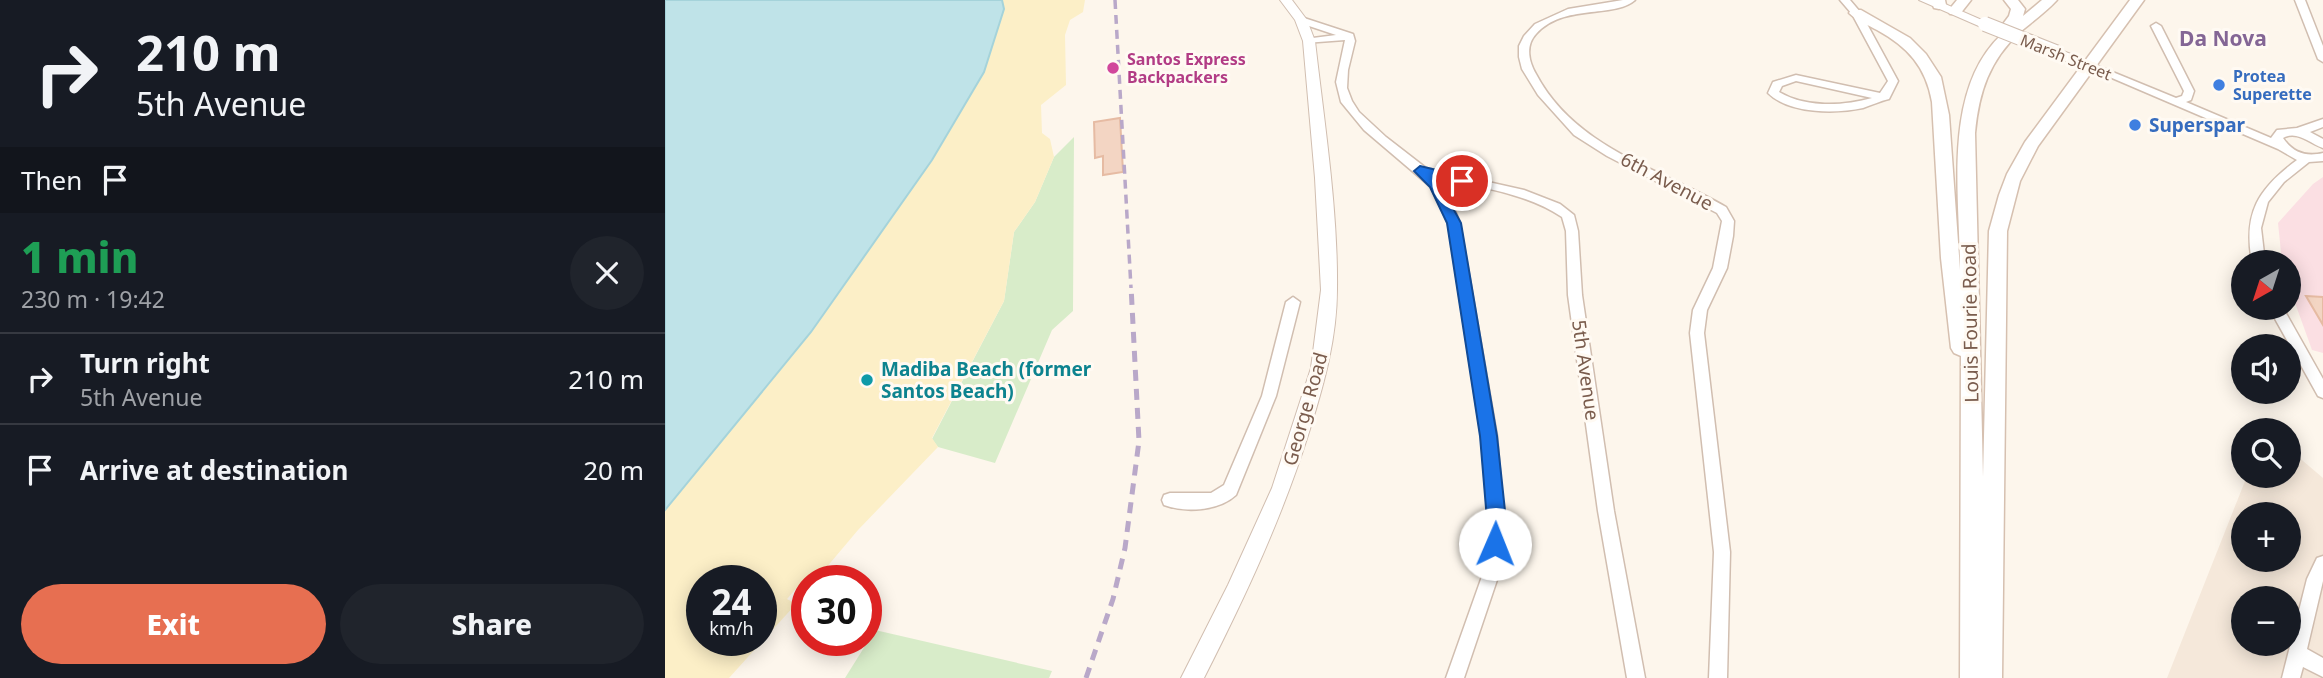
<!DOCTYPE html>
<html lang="en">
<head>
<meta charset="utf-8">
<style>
  body { margin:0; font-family:"Noto Sans",sans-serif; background:#20242c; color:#f1f3f6; height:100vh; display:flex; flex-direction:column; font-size:26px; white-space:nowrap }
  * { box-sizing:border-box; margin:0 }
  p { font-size:23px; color:#9ea1a6 }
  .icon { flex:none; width:38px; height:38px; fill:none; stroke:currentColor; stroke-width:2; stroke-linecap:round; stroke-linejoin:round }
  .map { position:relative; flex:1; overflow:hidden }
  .panel { display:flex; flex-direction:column; background:#171b24; width:665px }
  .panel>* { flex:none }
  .banner { background:#171b24; color:#f1f3f6; overflow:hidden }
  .needle { width:46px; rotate:219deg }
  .tools { position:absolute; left:1566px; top:250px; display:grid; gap:14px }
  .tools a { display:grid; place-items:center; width:70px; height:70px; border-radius:50%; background:#171b24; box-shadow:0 4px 18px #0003; font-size:35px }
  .speed { position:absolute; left:21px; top:565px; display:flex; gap:14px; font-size:35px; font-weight:700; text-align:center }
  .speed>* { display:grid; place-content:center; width:91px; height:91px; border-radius:50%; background:#171b24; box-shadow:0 4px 18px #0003; line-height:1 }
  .speed small { font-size:18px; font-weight:400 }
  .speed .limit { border:10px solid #d22; background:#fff; color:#111 }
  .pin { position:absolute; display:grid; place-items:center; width:60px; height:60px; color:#fff; margin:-30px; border:4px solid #fff; border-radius:50%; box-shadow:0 2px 7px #0007 }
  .me { position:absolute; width:77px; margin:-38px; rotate:1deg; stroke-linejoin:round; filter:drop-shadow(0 0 5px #0008) }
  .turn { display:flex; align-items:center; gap:24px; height:147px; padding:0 21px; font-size:32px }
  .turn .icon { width:91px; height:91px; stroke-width:2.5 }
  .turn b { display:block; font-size:49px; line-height:60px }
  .then { display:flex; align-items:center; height:66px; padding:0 21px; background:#0003; gap:14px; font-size:26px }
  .round { display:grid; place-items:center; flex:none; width:74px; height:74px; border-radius:37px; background:#20242c }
  .headline { display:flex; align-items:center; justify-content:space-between; height:119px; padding:0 21px }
  h1 { font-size:42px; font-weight:800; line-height:52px; color:#1e9e55 }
  .action { display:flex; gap:14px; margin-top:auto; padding:14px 21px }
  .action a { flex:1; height:80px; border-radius:42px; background:#e76f51; color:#fff; font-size:28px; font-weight:800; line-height:80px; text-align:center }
  .action a+a { background:#20242c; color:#f1f3f6 }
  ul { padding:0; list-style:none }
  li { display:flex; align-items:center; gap:21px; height:91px; padding:0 21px; border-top:2px solid #363941 }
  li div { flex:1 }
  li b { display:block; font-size:26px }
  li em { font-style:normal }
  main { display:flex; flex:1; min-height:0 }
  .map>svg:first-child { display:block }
  .residential { fill:#f5e8da; fill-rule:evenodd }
  .medical { fill:#fbdfe3 }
  .green { fill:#d8ecc9 }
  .sand { fill:#fcefc7; fill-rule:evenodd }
  .water { fill:#bfe3e8; stroke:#a5d3da; stroke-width:2 }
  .building { fill:#f3d5c3; stroke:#e6bba3; stroke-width:2 }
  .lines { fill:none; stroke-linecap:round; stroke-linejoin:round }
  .minor-casing { stroke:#d1beb0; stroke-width:3 }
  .tertiary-casing { stroke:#d1beb0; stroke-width:2 }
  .secondary-casing { stroke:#d6c0b0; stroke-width:3 }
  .minor { fill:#fff; fill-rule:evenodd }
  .tertiary { fill:#fff; fill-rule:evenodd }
  .secondary { fill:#fff; fill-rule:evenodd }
  .rail-far1 { stroke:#b9a8c9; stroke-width:3.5; stroke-dasharray:9 6; stroke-linecap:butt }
  .rail { stroke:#b9a8c9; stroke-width:5; stroke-dasharray:11 8; stroke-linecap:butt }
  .tertiary-bridge-casing { stroke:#d1beb0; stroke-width:16; stroke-linecap:butt }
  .tertiary-bridge { stroke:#fff; stroke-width:14 }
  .route { fill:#1a73e8; stroke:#114b97; stroke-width:2 }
  .hotel-dot { fill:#d1479c; stroke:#fffaf3; stroke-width:2.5 }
  .shop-dot { fill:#3f7fe0; stroke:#fffaf3; stroke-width:2.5 }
  .culture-dot { fill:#0f9aa8; stroke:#fffaf3; stroke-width:2.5 }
  .labels { text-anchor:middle; stroke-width:6; stroke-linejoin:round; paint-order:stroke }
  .far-street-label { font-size:16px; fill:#7a5c4d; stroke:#fffaf3 }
  .far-hotel-label { font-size:16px; font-weight:bold; fill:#b23c85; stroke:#fffaf3; text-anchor:start }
  .far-shop-label { font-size:16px; font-weight:bold; fill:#366cbe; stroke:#fffaf3; text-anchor:start }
  .shop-label { font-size:19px; font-weight:bold; fill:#366cbe; stroke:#fffaf3; text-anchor:start }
  .street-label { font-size:19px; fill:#7a5c4d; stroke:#fffaf3 }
  .culture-label { font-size:19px; font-weight:bold; fill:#0d838f; stroke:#fffaf3; text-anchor:start }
  .far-district-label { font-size:21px; font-weight:bold; fill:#846695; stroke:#fffaf3 }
</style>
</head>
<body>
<main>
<section class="panel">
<div class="banner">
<div class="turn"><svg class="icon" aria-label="right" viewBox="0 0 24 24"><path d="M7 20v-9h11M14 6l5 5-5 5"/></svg><div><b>210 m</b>5th Avenue</div></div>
<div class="then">Then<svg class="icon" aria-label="arrive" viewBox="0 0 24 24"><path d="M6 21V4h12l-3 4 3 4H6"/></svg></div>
</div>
<div class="headline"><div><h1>1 min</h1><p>230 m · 19:42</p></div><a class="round"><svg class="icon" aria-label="close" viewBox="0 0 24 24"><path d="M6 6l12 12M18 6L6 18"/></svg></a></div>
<ul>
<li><svg class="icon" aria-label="right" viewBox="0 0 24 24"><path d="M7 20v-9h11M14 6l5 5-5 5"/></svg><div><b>Turn right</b><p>5th Avenue</p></div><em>210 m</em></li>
<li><svg class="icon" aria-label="arrive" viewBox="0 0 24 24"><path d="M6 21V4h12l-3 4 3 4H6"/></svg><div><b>Arrive at destination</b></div><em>20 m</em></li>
</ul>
<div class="action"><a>Exit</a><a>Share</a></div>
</section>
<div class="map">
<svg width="1658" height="678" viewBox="0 0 1658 678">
  <rect width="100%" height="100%" fill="#fdf6ec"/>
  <path class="residential" d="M1624 449 1658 478V678H1502L1582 476H1624ZM1578 514H1624V560H1578ZM1578 598H1624V644H1578Z"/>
  <path class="medical" d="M1658 177V353L1647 350 1629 300 1624 286V262H1617L1613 223 1648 184Z"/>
  <g class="green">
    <path d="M409 137 408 311 387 330 330 463 273 447 267 439 339 301 349 232 370 202 389 157Z"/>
    <path d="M210 630 387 671 384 678H180Z"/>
  </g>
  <path class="sand" d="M337 0H420L418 12 405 20 400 35 401 85 376 105 377 133 385 139 389 157 370 202 349 232 339 301 267 438 273 447 193 530 150 581 141 577 122 599 131 604 64 678H0V510L146 332 203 248 339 9ZM37 581H96V640H37Z"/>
  <path class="water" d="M0 0H337L339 9 319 72 267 160 146 332 0 510Z"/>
  <g class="building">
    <path d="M455 118 458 172 438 175V156L430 158 429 122Z"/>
    <path d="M1641 296 1658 297V325Z"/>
  </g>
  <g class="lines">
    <g class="minor-casing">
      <g id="minor">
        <path d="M958 0H970C948 19 899 3 871 34 860 46 864 62 871 74 910 148 994 168 1061 207L1069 221 1068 236 1062 268 1042 310 1039 333 1065 552 1062 678H1044L1049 552 1025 333 1028 310 1048 268 1057 221 1052 213 942 156 909 135 873 95 857 69 854 57V46L859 36 870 24 903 9Z"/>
        <path d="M1175 0H1185L1196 13 1233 81 1224 99C1215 101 1207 105 1198 108 1170 114 1124 114 1103 93L1108 82 1131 75 1215 93 1223 81 1187 14ZM1131 81 1207 98C1178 106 1141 108 1114 92L1117 86Z"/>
        <path d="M1630 0H1640L1658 46V62L1653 59Z"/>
        <path d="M636 17 688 34 690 41 683 70 682 88 687 101 694 112 721 137 761 168 859 190 895 204 909 215 913 231 917 295 949 511 980 678H962L933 511 903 295 901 231 897 217C861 193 814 187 771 178L785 198 795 223 832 436 839 520 836 568 799 678H781L820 568 823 520 816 436 783 223 766 187 699 130 676 102 671 82 680 40 640 43V39L671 35 632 22V18Z"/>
        <path d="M1491 23 1496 26 1529 91 1526 100 1521 102 1606 138 1612 130 1632 128 1658 119V127L1645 132 1658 139V148C1644 143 1632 130 1618 138 1628 153 1641 157 1658 153V161L1644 162 1619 182 1603 202 1596 228 1600 262H1587C1578 213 1593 189 1632 160L1613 149 1419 66 1420 64H1428L1511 98 1517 96 1519 91 1486 26Z"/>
        <path d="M628 297 635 302 611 396 571 495C554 511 521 513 499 505L497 500 499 495 505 493H546L559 485 597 396 621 302Z"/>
        <path d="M1604 308H1618L1658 379V398L1653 396Z"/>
        <path d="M1658 556V581L1642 649 1658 658V677L1638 667 1635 678H1617L1642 579 1652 558Z"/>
      </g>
    </g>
    <g class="tertiary-casing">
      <g id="tertiary">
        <path d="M615 0H627L642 20 650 41C659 121 673 209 672 289 672 338 659 384 645 429 618 516 580 597 539 678H516L563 585 607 488 646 368 656 290 650 178 638 41 630 20Z"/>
        <path d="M1254 0H1271L1326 24 1324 27H1316Z"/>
        <path d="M1393 49 1429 63 1431 66 1424 70 1388 56V50Z"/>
      </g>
    </g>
    <g class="secondary-casing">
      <g id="secondary">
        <path d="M1266 0H1280L1281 5 1274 9 1269 8Z"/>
        <path d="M1292 0H1306L1295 14H1285L1283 11Z"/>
        <path d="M1339 0H1353L1360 9 1358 16 1377 0H1392C1381 12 1367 22 1355 32 1324 61 1314 92 1310 133L1318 477 1324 231 1334 195 1342 174 1360 142 1465 0H1479L1373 146 1355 181 1342 231 1337 678H1295L1296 356 1289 353 1286 348 1276 258 1267 102C1261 67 1243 47 1212 30 1203 25 1192 21 1184 13L1186 10H1196L1245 38 1261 54 1276 77 1284 115 1295 270C1295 196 1277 91 1336 35L1332 32 1344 16 1346 9Z"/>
      </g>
    </g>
    <use href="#minor" class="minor"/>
    <use href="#tertiary" class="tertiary"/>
    <use href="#secondary" class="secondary"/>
    <path class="rail-far1" d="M450 0 466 288"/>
    <path class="rail" d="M421 678 448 599 460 548 474 441 466 286"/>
    <g class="tertiary-bridge-casing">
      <path id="tertiary-bridge" d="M1320 24 1393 53"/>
    </g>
    <use href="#tertiary-bridge" class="tertiary-bridge"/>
  </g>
  <path class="route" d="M755 166 801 177 803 181 797 185 773 180 796 223 832 436 841 520 837 550 830 553 823 550 821 544 822 520 815 436 782 223 765 187 749 171Z"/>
  <circle class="hotel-dot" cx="448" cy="68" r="7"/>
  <g class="shop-dot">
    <circle cx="1554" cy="85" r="7"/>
    <circle cx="1470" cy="125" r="7"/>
  </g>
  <circle class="culture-dot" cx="202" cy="380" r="7"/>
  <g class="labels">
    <g class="far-street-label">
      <text transform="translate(1401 57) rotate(22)" y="6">Marsh Street</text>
    </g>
    <g class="far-hotel-label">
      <text x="462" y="65">Santos Express<tspan x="462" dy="18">Backpackers</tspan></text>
    </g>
    <g class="far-shop-label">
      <text x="1568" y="82">Protea<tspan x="1568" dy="18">Superette</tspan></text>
    </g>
    <g class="shop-label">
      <text x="1484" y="132">Superspar</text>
    </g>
    <g class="street-label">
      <text transform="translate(1002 181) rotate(28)" y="7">6th Avenue</text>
      <text transform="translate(1305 323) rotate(-91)" y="7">Louis Fourie Road</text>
      <text transform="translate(921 370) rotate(82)" y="7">5th Avenue</text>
      <text transform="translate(640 409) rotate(-74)" y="7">George Road</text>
    </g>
    <g class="culture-label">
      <text x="216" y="376">Madiba Beach (former<tspan x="216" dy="22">Santos Beach)</tspan></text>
    </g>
    <g class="far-district-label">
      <text x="1558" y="46">Da Nova</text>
    </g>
  </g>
</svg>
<div class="tools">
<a><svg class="needle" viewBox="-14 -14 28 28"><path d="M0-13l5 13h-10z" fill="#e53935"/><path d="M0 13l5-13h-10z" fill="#9ea1a6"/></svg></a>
<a><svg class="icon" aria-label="sound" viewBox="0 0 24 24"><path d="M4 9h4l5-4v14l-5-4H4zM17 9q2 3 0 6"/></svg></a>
<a><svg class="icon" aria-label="search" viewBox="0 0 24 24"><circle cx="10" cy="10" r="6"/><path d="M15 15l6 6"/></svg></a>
<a>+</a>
<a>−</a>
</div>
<div class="speed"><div>24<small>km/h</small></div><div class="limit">30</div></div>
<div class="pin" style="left:797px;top:181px;background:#d93025"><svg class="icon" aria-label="arrive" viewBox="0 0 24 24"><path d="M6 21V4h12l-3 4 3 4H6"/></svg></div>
<svg class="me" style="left:830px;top:544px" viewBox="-20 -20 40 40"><circle r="19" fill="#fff"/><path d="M0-13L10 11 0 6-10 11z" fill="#1a73e8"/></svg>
</div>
</main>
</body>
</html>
